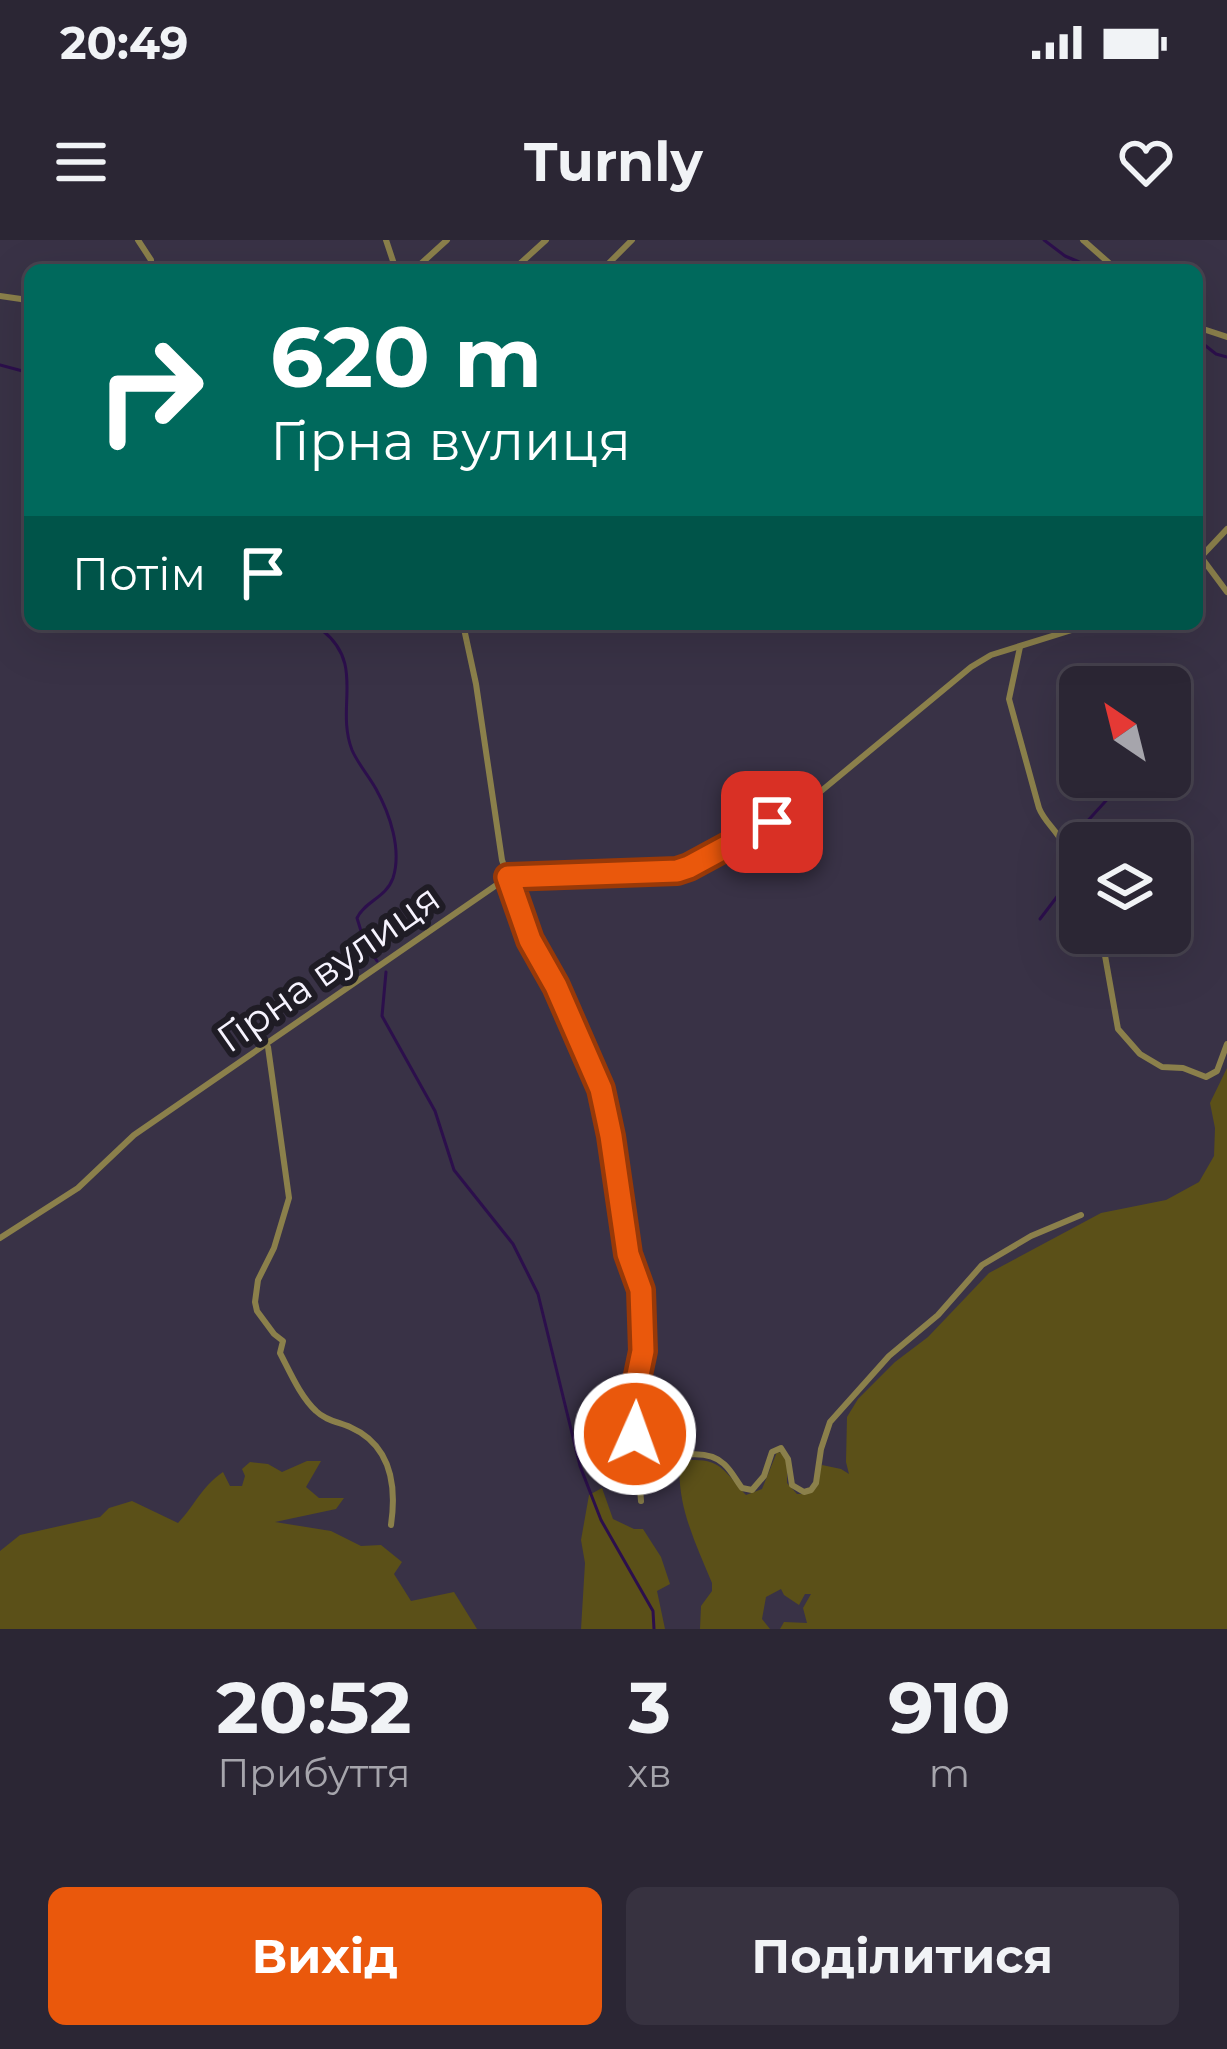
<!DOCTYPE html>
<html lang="uk">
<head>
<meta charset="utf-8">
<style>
  body { margin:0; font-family:Montserrat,sans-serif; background:#373240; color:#f1f3f6; height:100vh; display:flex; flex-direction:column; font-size:45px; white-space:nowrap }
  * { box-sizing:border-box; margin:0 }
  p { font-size:39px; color:#a6a5ac }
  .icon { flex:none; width:66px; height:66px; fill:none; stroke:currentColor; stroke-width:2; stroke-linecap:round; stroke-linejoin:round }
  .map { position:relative; height:1389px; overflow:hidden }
  .panel { display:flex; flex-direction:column; background:#2b2634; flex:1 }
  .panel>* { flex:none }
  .guide { position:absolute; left:24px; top:24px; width:1179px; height:366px; border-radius:18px; box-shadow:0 12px 48px #0002,0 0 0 3px #47434f; background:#00695c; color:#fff; overflow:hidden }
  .needle { width:78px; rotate:325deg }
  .fabs { position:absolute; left:1059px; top:426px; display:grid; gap:24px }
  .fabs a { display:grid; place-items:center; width:132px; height:132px; border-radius:18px; background:#2b2634; box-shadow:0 12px 48px #0002,0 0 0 3px #47434f; font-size:60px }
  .pin { position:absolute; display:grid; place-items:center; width:102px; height:102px; color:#fff; margin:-51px; border-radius:24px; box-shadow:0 6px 18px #0006 }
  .me { position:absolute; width:132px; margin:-66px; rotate:2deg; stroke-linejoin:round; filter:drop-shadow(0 0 9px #0008) }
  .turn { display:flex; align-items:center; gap:42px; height:252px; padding:0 48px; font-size:54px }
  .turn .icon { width:156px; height:156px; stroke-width:2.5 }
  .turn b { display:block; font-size:84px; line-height:102px }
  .then { display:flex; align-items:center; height:114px; padding:0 48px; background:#0003; gap:24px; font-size:45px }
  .eta { display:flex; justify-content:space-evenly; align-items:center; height:204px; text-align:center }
  .eta b { font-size:72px; font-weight:700; line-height:84px }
  .button { display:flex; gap:24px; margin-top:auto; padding:24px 48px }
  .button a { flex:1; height:138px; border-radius:18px; background:#ea580c; color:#fff; font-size:48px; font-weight:700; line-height:138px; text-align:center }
  .button a+a { background:#373240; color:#f1f3f6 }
  .status { display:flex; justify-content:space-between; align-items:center; height:84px; padding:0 60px; background:#2b2634; direction:ltr }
  .status svg { height:33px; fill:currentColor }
  header { display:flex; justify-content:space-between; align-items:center; height:156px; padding:0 48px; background:#2b2634; font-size:54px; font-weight:700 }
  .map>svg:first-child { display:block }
  .green { fill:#5b5018 }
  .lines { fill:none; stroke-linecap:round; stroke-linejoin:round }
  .stream { stroke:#2c0f4c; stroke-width:3 }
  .street { stroke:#8b804b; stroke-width:6 }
  .route-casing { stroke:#983908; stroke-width:30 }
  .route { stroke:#ea580c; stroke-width:21 }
  .labels { text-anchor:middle; stroke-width:12; stroke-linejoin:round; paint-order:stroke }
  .street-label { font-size:39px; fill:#f6f3fe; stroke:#1f1c25 }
</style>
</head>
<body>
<div class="status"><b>20:49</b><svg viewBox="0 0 49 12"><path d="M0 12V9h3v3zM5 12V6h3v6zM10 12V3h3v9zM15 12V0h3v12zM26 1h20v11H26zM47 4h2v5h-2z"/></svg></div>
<header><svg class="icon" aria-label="menu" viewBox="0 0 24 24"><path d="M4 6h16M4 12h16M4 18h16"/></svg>Turnly<svg class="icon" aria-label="heart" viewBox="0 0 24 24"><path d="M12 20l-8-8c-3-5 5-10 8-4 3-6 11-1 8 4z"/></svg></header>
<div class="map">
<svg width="1227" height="1389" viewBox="0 0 1227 1389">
  <rect width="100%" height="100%" fill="#393246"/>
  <g class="green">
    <path d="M1227 828V1389H780L784 1382 807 1383 803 1368 811 1354H805L799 1365 784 1355 781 1349 766 1357 762 1379 770 1389H700L701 1366 712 1351V1343C696 1304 676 1265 680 1221 719 1216 722 1228 746 1255L762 1249 777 1212 783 1213 787 1222V1243L797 1254H808L822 1225 841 1229 849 1234 846 1222 847 1177 858 1159 895 1122 928 1097 989 1033 1101 973 1166 960 1199 942 1214 916 1215 888 1210 863Z"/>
    <path d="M307 1221H321L306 1247 319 1258H344L336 1269 275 1282 331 1291 361 1306 381 1305 402 1322 394 1334 411 1361 454 1352 477 1389H0V1311L20 1295 100 1277 109 1268 132 1261 178 1283C197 1263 200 1248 223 1232L230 1246H242L245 1236 242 1229 250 1222 268 1224 282 1232Z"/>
    <path d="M602 1248 613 1279 634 1289H643L661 1317 670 1344 657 1351 665 1389H581L585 1323 581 1300 589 1255Z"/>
  </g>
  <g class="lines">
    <g class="stream">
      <path d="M1044 0 1065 16 1098 30"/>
      <path d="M1197 99 1216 114 1227 117"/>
      <path d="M0 125 30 133"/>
      <path d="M288 384 296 388 322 390C366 425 335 466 352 510 358 524 369 536 376 549 390 574 402 610 393 638 386 658 365 661 357 678L365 704 377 721"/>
      <path d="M1070 617 1073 597 1113 553"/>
      <path d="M1040 679 1069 641"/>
      <path d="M386 732 382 776 435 871 454 930 513 1004 538 1054 580 1226 601 1280 653 1371 654 1389"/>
    </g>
    <g class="street">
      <path d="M138 0 151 20V26L147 30"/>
      <path d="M386 0 396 30"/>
      <path d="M1083 0 1117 30"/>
      <path d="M414 30 447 0"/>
      <path d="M513 30 546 0"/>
      <path d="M602 30 632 0"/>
      <path d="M0 56 21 59 30 64"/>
      <path d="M1197 87 1227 97"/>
      <path d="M1201 317 1227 352"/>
      <path d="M1197 321 1227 289"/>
      <path d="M463 384 476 444 502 620 530 700 555 746 601 849 611 896 628 1014 641 1050 643 1111 633 1159 641 1261"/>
      <path d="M1020 407 1009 459 1039 568C1044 581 1056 590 1062 602 1070 619 1070 636 1080 651"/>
      <path d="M1101 693 1118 789 1140 814 1162 827 1183 828 1206 837 1217 831 1227 804"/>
      <path d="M268 807 289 958 274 1008 258 1040 255 1062 257 1071 274 1094 283 1101 280 1113C290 1132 300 1156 316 1171 325 1180 338 1182 350 1187 391 1205 397 1244 391 1285"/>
      <path d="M0 998 78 948 134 895 508 637 664 633 690 627 820 552 971 427 991 415 1091 384"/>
      <path d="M638 1224C662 1220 704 1204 724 1224 731 1230 736 1240 742 1248L752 1250 764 1236 772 1212 781 1208 788 1219 792 1245 804 1252 811 1250 816 1243 821 1209 830 1182 889 1116 938 1075 982 1025 1031 996 1081 975"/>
    </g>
  </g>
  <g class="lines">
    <g class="route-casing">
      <path id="route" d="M635 1194 633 1159 643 1111 641 1050 628 1014 611 896 601 849 556 746 530 700 508 637 677 631 689 627 772 582"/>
    </g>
    <use href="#route" class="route"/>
  </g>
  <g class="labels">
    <g class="street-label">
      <text transform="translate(328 728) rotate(-35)" y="14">Гірна вулиця</text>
    </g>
  </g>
</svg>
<div class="fabs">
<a><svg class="needle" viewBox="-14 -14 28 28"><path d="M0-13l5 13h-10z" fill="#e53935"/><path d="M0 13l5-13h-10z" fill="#a6a5ac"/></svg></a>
<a><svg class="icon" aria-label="layers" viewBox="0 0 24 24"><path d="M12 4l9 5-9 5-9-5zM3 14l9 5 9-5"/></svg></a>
</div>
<div class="pin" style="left:772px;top:582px;background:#d93025"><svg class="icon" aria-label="arrive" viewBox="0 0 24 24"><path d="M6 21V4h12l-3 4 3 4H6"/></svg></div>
<svg class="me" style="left:635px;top:1194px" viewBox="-20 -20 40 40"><circle r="17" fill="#ea580c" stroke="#fff" stroke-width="3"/><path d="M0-11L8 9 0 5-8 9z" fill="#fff"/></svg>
<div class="guide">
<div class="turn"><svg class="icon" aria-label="right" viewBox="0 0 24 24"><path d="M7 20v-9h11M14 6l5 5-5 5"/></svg><div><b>620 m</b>Гірна вулиця</div></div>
<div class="then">Потім<svg class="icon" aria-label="arrive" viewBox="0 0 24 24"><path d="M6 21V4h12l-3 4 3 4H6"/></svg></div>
</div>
</div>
<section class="panel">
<div class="eta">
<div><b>20:52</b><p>Прибуття</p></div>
<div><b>3</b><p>хв</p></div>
<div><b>910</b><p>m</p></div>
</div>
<div class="button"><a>Вихід</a><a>Поділитися</a></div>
</section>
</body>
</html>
